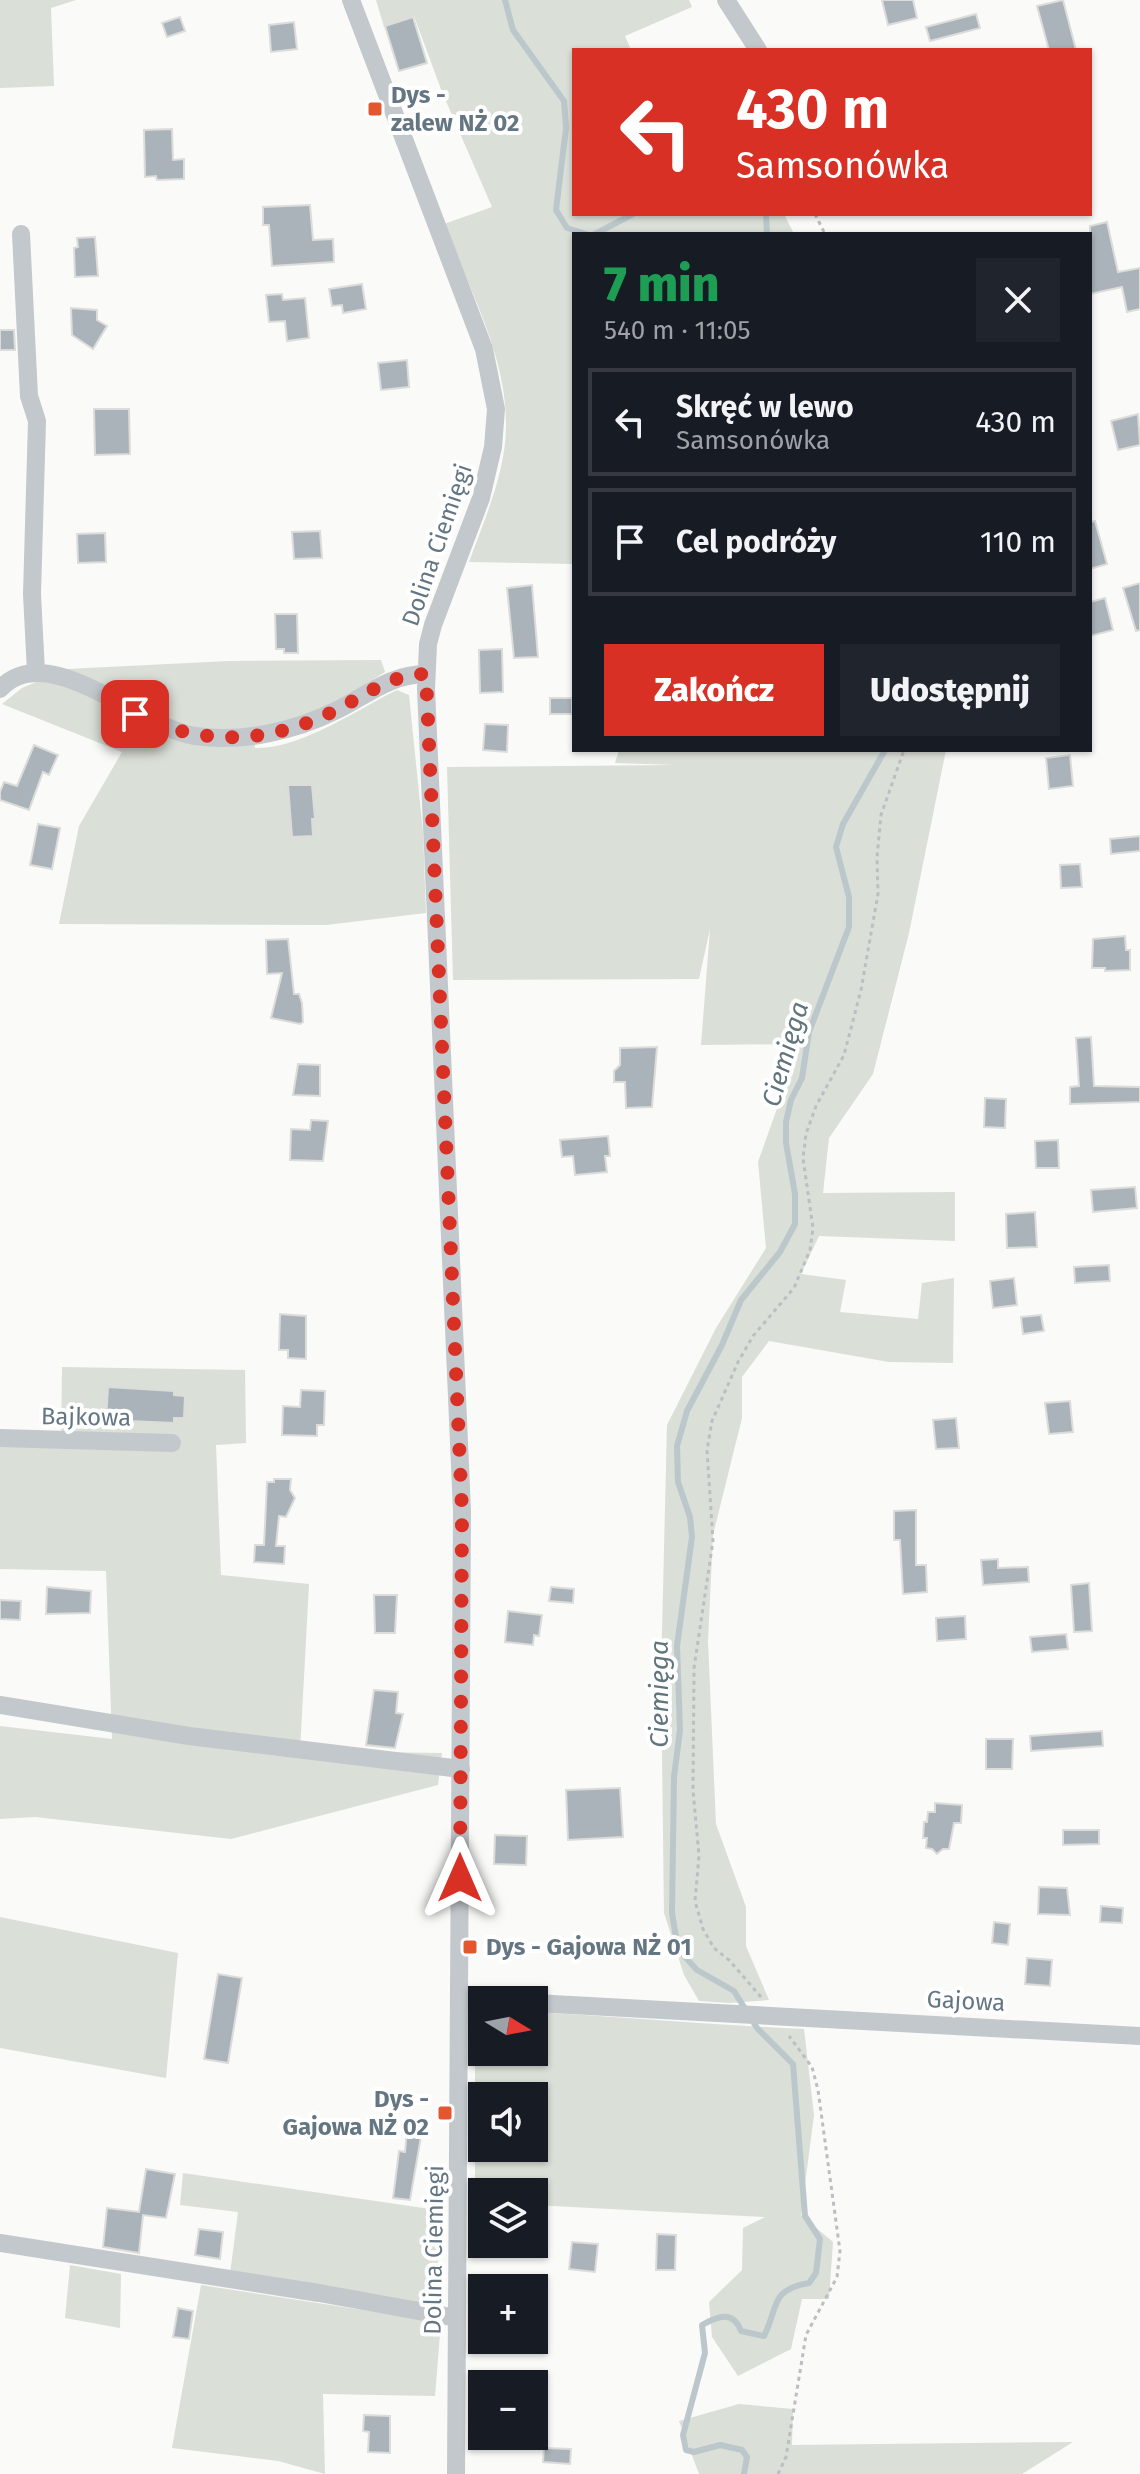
<!DOCTYPE html>
<html lang="pl">
<head>
<meta charset="utf-8">
<style>
  body { margin:0; font-family:"Fira Sans",sans-serif; background:#20242c; color:#f1f3f6; height:100vh; display:flex; flex-direction:column; font-size:30px; white-space:nowrap }
  * { box-sizing:border-box; margin:0 }
  p { font-size:26px; color:#9ea1a6 }
  .icon { flex:none; width:44px; height:44px; fill:none; stroke:currentColor; stroke-width:2; stroke-linecap:round; stroke-linejoin:round }
  .map { position:relative; flex:1; overflow:hidden }
  .details { position:absolute; left:572px; top:232px; width:520px; height:520px; display:flex; flex-direction:column; background:#171b24; border-radius:0px; box-shadow:0 2px 6px #0004 }
  .details>* { flex:none }
  .top-card { position:absolute; left:572px; top:48px; width:520px; height:168px; border-radius:0px; box-shadow:0 2px 6px #0004; background:#d93025; color:#fff; overflow:hidden }
  .needle { width:52px; rotate:100deg }
  .fabs { position:absolute; left:468px; top:1986px; display:grid; gap:16px }
  .fabs a { display:grid; place-items:center; width:80px; height:80px; border-radius:0px; background:#171b24; box-shadow:0 2px 6px #0004; font-size:40px }
  .pin { position:absolute; display:grid; place-items:center; width:68px; height:68px; color:#fff; margin:-34px; border-radius:16px; box-shadow:0 4px 12px #0006 }
  .me { position:absolute; width:88px; margin:-44px; rotate:0deg; stroke-linejoin:round; filter:drop-shadow(0 0 6px #0008) }
  .turn { display:flex; align-items:center; gap:28px; height:168px; padding:0 32px; font-size:36px }
  .turn .icon { width:104px; height:104px; stroke-width:2.5 }
  .turn b { display:block; font-size:56px; line-height:68px }
  .round { display:grid; place-items:center; flex:none; width:84px; height:84px; border-radius:0px; background:#20242c }
  .headline { display:flex; align-items:center; justify-content:space-between; height:136px; padding:0 32px }
  h1 { font-size:48px; font-weight:800; line-height:60px; color:#1e9e55 }
  .cta { display:flex; gap:16px; margin-top:auto; padding:16px 32px }
  .cta a { flex:1; height:92px; border-radius:0px; background:#d93025; color:#fff; font-size:32px; font-weight:800; line-height:92px; text-align:center }
  .cta a+a { background:#20242c; color:#f1f3f6 }
  ul { padding:0; list-style:none }
  li { display:flex; align-items:center; gap:24px; height:108px; margin:0 16px 12px; padding:0 16px; border:4px solid #363941; border-radius:0px }
  li div { flex:1 }
  li b { display:block; font-size:30px }
  li em { font-style:normal }
  .map>svg:first-child { display:block }
  .green { fill:#dadfd7; fill-rule:evenodd }
  .lines { fill:none; stroke-linecap:round; stroke-linejoin:round }
  .stream { stroke:#bbc7cb; stroke-width:6 }
  .building { fill:#aab3b9; stroke:#dcdcda; stroke-width:2 }
  .path { stroke:#bbbfc2; stroke-width:3; stroke-dasharray:4 4; stroke-linecap:butt }
  .minor { stroke:#c3c8cc; stroke-width:18 }
  .minor-bridge { stroke:#c3c8cc; stroke-width:18 }
  .route { stroke:#d93025; stroke-width:14; stroke-dasharray:0 25.2 }
  .poi-dot { fill:#e4572e; stroke:#fff; stroke-width:3 }
  .labels { text-anchor:middle; stroke-width:8; stroke-linejoin:round; paint-order:stroke }
  .poi-label { font-size:24px; font-weight:bold; fill:#657683; stroke:#fff; text-anchor:start }
  .street-label { font-size:24px; fill:#657683; stroke:#fff }
  .water-label { font-size:26px; font-style:italic; fill:#60757c; stroke:#fff }
</style>
</head>
<body>
<div class="map">
<svg width="1140" height="2474" viewBox="0 0 1140 2474">
  <rect width="100%" height="100%" fill="#fafaf8"/>
  <g class="green">
    <path d="M0 0H76L51 8 54 86 0 88Z"/>
    <path d="M376 0H689L692 7 625 36 631 50H574V214H784L794 234H574V564L469 562C485 518 506 472 506 425 507 356 468 287 444 224L492 207 442 92 414 16 384 27Z"/>
    <path d="M381 660 385 672C345 697 302 724 254 727L255 748C299 750 358 709 397 690L409 695 423 832 426 913 326 925 59 924 79 826 122 752 2 704 22 688 67 669 229 661Z"/>
    <path d="M619 750H946L909 933 873 1074 829 1138 823 1193 955 1192V1241L819 1236 801 1274 846 1280 840 1312 918 1319 922 1283 954 1278 953 1363 889 1362 769 1341 742 1377V1418L713 1535 708 1641 716 1824 746 1907V1946L769 2000 729 2003 699 2001 684 1975 664 1913 661 1674 667 1425 716 1328 766 1248 758 1162 800 1044 701 1045 710 929 699 979 453 980 447 767 676 765 615 763Z"/>
    <path d="M62 1367 245 1370 246 1443 216 1445 221 1575 309 1584 300 1751 442 1753 438 1785 231 1839 35 1817 0 1819V1726L112 1739 106 1571 0 1569V1444L61 1445Z"/>
    <path d="M0 1917 178 1953 166 2078 0 2048Z"/>
    <path d="M534 2012C624 2017 714 2025 804 2029L814 2115 801 2215 833 2242 829 2299H802L791 2349 738 2376 712 2337 709 2302 742 2270 743 2228 765 2217 534 2205V2192H482V2202H475V2033L482 2018V2052H534ZM482 2096H534V2148H482Z"/>
    <path d="M183 2173 437 2210 439 2307 230 2274 238 2212 180 2205Z"/>
    <path d="M70 2265 121 2274 120 2328 65 2318Z"/>
    <path d="M201 2285 441 2322 435 2396 323 2394 325 2474 278 2461 172 2448Z"/>
    <path d="M739 2404 793 2409 792 2445 1073 2442 1022 2474H699L679 2421Z"/>
  </g>
  <g class="lines">
    <g class="stream">
      <path d="M505 0 513 30 564 101 566 128 556 210 567 228 586 234"/>
      <path d="M766 214 767 234"/>
      <path d="M595 234 633 214"/>
      <path d="M744 2474 747 2457 742 2450 720 2445 694 2452 686 2450 683 2435 705 2353 702 2325C718 2316 733 2310 741 2331L764 2336C779 2307 769 2290 809 2283L816 2273 820 2239 805 2216 793 2064 757 2028 734 1991 697 1970 685 1957 676 1937 672 1913 674 1777 680 1730 677 1646 692 1537 690 1517 678 1482 677 1446 687 1411 722 1345 741 1300 780 1252 795 1224V1194L786 1143V1122L791 1100 802 1078 809 1032 849 927V897L836 847 843 824 885 750"/>
    </g>
  </g>
  <g class="building">
    <path d="M882 0H913L917 18 888 25Z"/>
    <path d="M1063 0 1076 50H1049L1037 6Z"/>
    <path d="M976 14 980 28 930 41 926 27Z"/>
    <path d="M180 17 185 31 167 37 162 23Z"/>
    <path d="M413 17 427 63 399 71 385 26Z"/>
    <path d="M294 22 297 49 271 52 269 25Z"/>
    <path d="M172 129 173 160 184 159V179L157 180 156 176 145 177 144 130Z"/>
    <path d="M310 205 313 240 333 239 334 262 272 266 269 225H263V207Z"/>
    <path d="M1107 222 1118 272 1140 268V309L1127 312 1122 287 1090 294V226Z"/>
    <path d="M95 237 98 276 75 277 74 248 78 247 77 238Z"/>
    <path d="M362 284 366 309 343 313 342 305 332 306 329 289Z"/>
    <path d="M282 294 283 300 305 298 309 338 287 341 285 321 269 322 266 295Z"/>
    <path d="M71 308 97 310V320L107 326 93 349 72 335Z"/>
    <path d="M0 330H14L15 350H0Z"/>
    <path d="M407 360 409 387 381 390 378 363Z"/>
    <path d="M94 409H129L130 454 95 455Z"/>
    <path d="M1138 414 1140 445 1118 450 1111 421Z"/>
    <path d="M1095 521 1107 564 1090 569V522Z"/>
    <path d="M320 531 322 558 294 559 292 532Z"/>
    <path d="M105 533 106 562 78 563 77 534Z"/>
    <path d="M1140 583V630L1136 631 1123 588Z"/>
    <path d="M532 585 538 657 514 658 507 588Z"/>
    <path d="M1105 598 1113 630 1090 636V602Z"/>
    <path d="M275 614H297L298 653H284V649H276Z"/>
    <path d="M502 649 503 692 480 693 479 650Z"/>
    <rect x="550" y="698" width="22" height="16"/>
    <path d="M485 724 508 725 507 752 483 750Z"/>
    <path d="M34 745 58 755 49 775 43 772 29 810 0 800V792L4 782 17 786Z"/>
    <path d="M1070 755 1073 786 1049 789 1046 758Z"/>
    <path d="M288 785H312L315 819H312L313 836 292 837Z"/>
    <path d="M38 824 60 828 52 869 30 865Z"/>
    <path d="M1140 836V851L1111 854 1110 839Z"/>
    <path d="M1080 864 1082 887 1061 888 1060 865Z"/>
    <path d="M1125 936 1126 950H1130V970L1105 971V968H1092L1093 939Z"/>
    <path d="M288 939 294 994H299L302 1003 303 1022 300 1024 271 1018 282 973 267 974 266 940Z"/>
    <path d="M1091 1037 1094 1086 1140 1087V1102L1070 1104V1087L1079 1086 1076 1038Z"/>
    <path d="M657 1047 652 1107 626 1108 625 1082H614V1071L620 1065V1048Z"/>
    <path d="M298 1064 320 1065V1096L293 1095Z"/>
    <path d="M985 1098 1006 1099 1005 1128 984 1127Z"/>
    <path d="M311 1120 328 1121 323 1161 290 1160 291 1129 310 1130Z"/>
    <path d="M608 1136 610 1156H605L607 1172 575 1175 573 1156 562 1157 560 1140Z"/>
    <path d="M1058 1140 1059 1168H1036L1035 1141Z"/>
    <path d="M1135 1187 1137 1208 1093 1212 1091 1190Z"/>
    <path d="M1035 1212 1037 1247 1007 1248 1006 1214Z"/>
    <path d="M1109 1265 1110 1281 1075 1283 1074 1267Z"/>
    <path d="M1014 1278 1017 1305 993 1308 990 1281Z"/>
    <path d="M280 1314 306 1316V1359L288 1358V1350H279Z"/>
    <path d="M1041 1315 1044 1331 1023 1334 1021 1317Z"/>
    <path d="M108 1387 174 1391V1395L185 1396 184 1418H174V1423L106 1420Z"/>
    <path d="M301 1390 325 1391 324 1425H317V1436L282 1435 283 1406 300 1407Z"/>
    <path d="M1070 1401 1073 1432 1049 1434 1045 1403Z"/>
    <path d="M956 1418 959 1448 936 1449 933 1420Z"/>
    <path d="M274 1479H291L290 1490 295 1498 286 1517 279 1516 276 1546H285L284 1564 254 1562 255 1545H264L267 1482H274Z"/>
    <path d="M916 1510V1565H926L927 1592 903 1594 900 1540H894V1511Z"/>
    <path d="M998 1559V1568L1028 1567 1029 1582 983 1585 981 1560Z"/>
    <path d="M1089 1583 1092 1631 1074 1632 1071 1585Z"/>
    <path d="M47 1587 91 1591 90 1613 46 1614Z"/>
    <path d="M551 1587 574 1589 573 1603 549 1601Z"/>
    <path d="M374 1595H397L395 1633H375Z"/>
    <path d="M0 1600 21 1601 20 1620 0 1619Z"/>
    <path d="M508 1611 542 1615 539 1636 534 1635 533 1645 505 1642Z"/>
    <path d="M965 1616 966 1639 937 1641 936 1618Z"/>
    <path d="M1066 1634 1068 1649 1032 1652 1030 1637Z"/>
    <path d="M374 1690 398 1692 396 1713 403 1714 395 1748 366 1745Z"/>
    <path d="M1102 1731 1103 1746 1031 1751 1030 1736Z"/>
    <path d="M986 1739H1013L1012 1769H986Z"/>
    <path d="M620 1788 623 1837 568 1840 566 1790Z"/>
    <path d="M935 1803 962 1805 961 1823H954L949 1849H943L937 1854 932 1849 926 1848 927 1838H923L924 1822H927L928 1812H935Z"/>
    <path d="M1063 1830H1099V1844L1063 1845Z"/>
    <path d="M495 1835 527 1836 526 1865 494 1864Z"/>
    <path d="M1039 1887 1067 1888 1070 1915 1038 1914Z"/>
    <path d="M1101 1906 1123 1908 1122 1923 1100 1922Z"/>
    <path d="M994 1922 1010 1924 1008 1945 992 1943Z"/>
    <path d="M1027 1958 1052 1960 1050 1986 1025 1984Z"/>
    <path d="M218 1974 242 1978 228 2063 204 2059Z"/>
    <path d="M407 2130 422 2131 410 2200 393 2198 399 2151 405 2152Z"/>
    <path d="M146 2169 175 2174 166 2218 143 2215 139 2253 103 2247 107 2208 139 2212Z"/>
    <path d="M199 2229 223 2232 220 2259 195 2255Z"/>
    <path d="M657 2234 676 2235 675 2270H656Z"/>
    <path d="M572 2242 598 2244 595 2272 569 2269Z"/>
    <path d="M178 2308 193 2311 189 2339 173 2337Z"/>
    <path d="M364 2415 390 2416V2453L368 2452 369 2432 363 2431Z"/>
    <path d="M544 2448 571 2449 570 2464 543 2462Z"/>
  </g>
  <g class="lines">
    <g class="path">
      <path d="M815 214 825 234"/>
      <path d="M761 1997 729 1960 714 1948 703 1929 695 1901 699 1856 693 1790 694 1668 713 1541 707 1450 712 1421 738 1362 753 1336 794 1288 810 1250 813 1228 803 1158 806 1134 816 1106 844 1055 861 990 878 894 877 857 881 815 904 750"/>
      <path d="M778 2474 786 2457 806 2335 837 2277 840 2251 818 2090 812 2067 789 2036"/>
    </g>
    <g class="minor">
      <path d="M351 0 484 349 496 409 493 447 481 498 433 625 428 644 426 689 462 1511 456 2474"/>
      <path d="M726 0 758 50"/>
      <path d="M21 234 29 396 37 421 32 594 36 672"/>
      <path d="M0 689C48 637 138 727 195 736 242 743 295 731 337 710 367 695 391 674 426 674"/>
      <path d="M0 1438 172 1443"/>
      <path d="M0 1705 189 1736 461 1769"/>
      <path d="M459 2000 482 2001"/>
      <path d="M534 2003 736 2014"/>
      <path d="M789 2017 1140 2036"/>
      <path d="M0 2243 319 2293 457 2318"/>
    </g>
    <path class="minor-bridge" d="M736 2014 789 2017"/>
  </g>
  <g class="lines">
    <path class="route" d="M135 714C202 747 270 744 336 710 366 695 391 674 426 674L462 1511 460 1878"/>
  </g>
  <g class="poi-dot">
    <rect x="367" y="101" width="16" height="16" rx="4"/>
    <rect x="462" y="1939" width="16" height="16" rx="4"/>
    <rect x="437" y="2105" width="16" height="16" rx="4"/>
  </g>
  <g class="labels">
    <g class="poi-label">
      <text x="391" y="103">Dys -<tspan x="391" dy="28">zalew NŻ 02</tspan></text>
      <text x="486" y="1955">Dys - Gajowa NŻ 01</text>
      <text x="429" y="2107" text-anchor="end">Dys -<tspan x="429" dy="28">Gajowa NŻ 02</tspan></text>
    </g>
    <g class="street-label">
      <text transform="translate(437 545) rotate(-71)" y="8">Dolina Ciemięgi</text>
      <text transform="translate(86 1417) rotate(1)" y="8">Bajkowa</text>
      <text transform="translate(966 2001) rotate(3)" y="8">Gajowa</text>
      <text transform="translate(434 2250) rotate(-89)" y="8">Dolina Ciemięgi</text>
    </g>
    <g class="water-label">
      <text transform="translate(785 1054) rotate(-74)" y="9">Ciemięga</text>
      <text transform="translate(659 1694) rotate(-90)" y="9">Ciemięga</text>
    </g>
  </g>
</svg>
<div class="fabs">
<a><svg class="needle" viewBox="-14 -14 28 28"><path d="M0-13l5 13h-10z" fill="#e53935"/><path d="M0 13l5-13h-10z" fill="#9ea1a6"/></svg></a>
<a><svg class="icon" aria-label="sound" viewBox="0 0 24 24"><path d="M4 9h4l5-4v14l-5-4H4zM17 9q2 3 0 6"/></svg></a>
<a><svg class="icon" aria-label="layers" viewBox="0 0 24 24"><path d="M12 4l9 5-9 5-9-5zM3 14l9 5 9-5"/></svg></a>
<a>+</a>
<a>−</a>
</div>
<div class="pin" style="left:135px;top:714px;background:#d93025"><svg class="icon" aria-label="arrive" viewBox="0 0 24 24"><path d="M6 21V4h12l-3 4 3 4H6"/></svg></div>
<svg class="me" style="left:460px;top:1878px" viewBox="-20 -20 40 40"><path d="M0-17L14 15 0 8-14 15z" fill="#d93025" stroke="#fff" stroke-width="4"/></svg>
<div class="top-card">
<div class="turn"><svg class="icon" aria-label="left" viewBox="0 0 24 24"><path d="M17 20v-9H6M10 6l-5 5 5 5"/></svg><div><b>430 m</b>Samsonówka</div></div>
</div>
<section class="details">
<div class="headline"><div><h1>7 min</h1><p>540 m · 11:05</p></div><a class="round"><svg class="icon" aria-label="close" viewBox="0 0 24 24"><path d="M6 6l12 12M18 6L6 18"/></svg></a></div>
<ul>
<li><svg class="icon" aria-label="left" viewBox="0 0 24 24"><path d="M17 20v-9H6M10 6l-5 5 5 5"/></svg><div><b>Skręć w lewo</b><p>Samsonówka</p></div><em>430 m</em></li>
<li><svg class="icon" aria-label="arrive" viewBox="0 0 24 24"><path d="M6 21V4h12l-3 4 3 4H6"/></svg><div><b>Cel podróży</b></div><em>110 m</em></li>
</ul>
<div class="cta"><a>Zakończ</a><a>Udostępnij</a></div>
</section>
</div>
</body>
</html>
